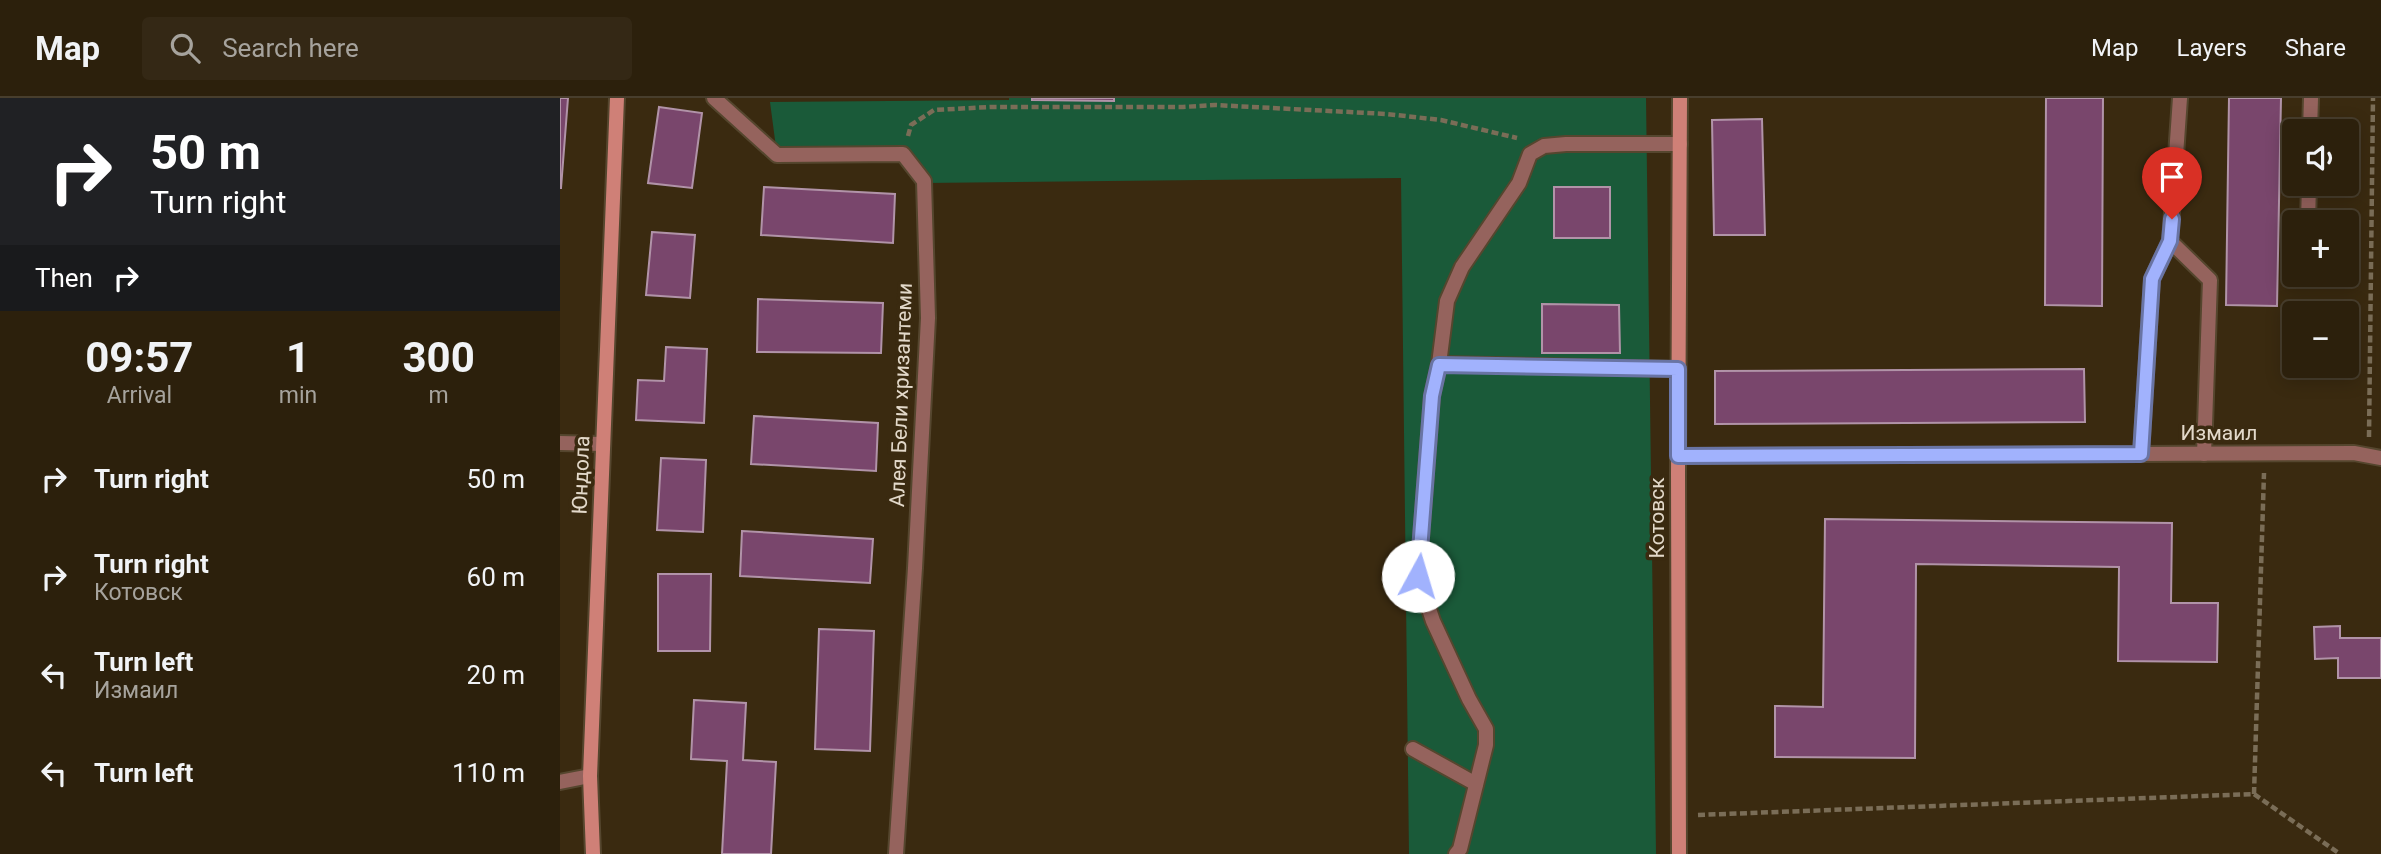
<!DOCTYPE html>
<html lang="en">
<head>
<meta charset="utf-8">
<style>
  body { margin:0; font-family:Roboto,sans-serif; background:#342815; color:#f1f3f6; height:100vh; display:flex; flex-direction:column; font-size:26px; white-space:nowrap }
  * { box-sizing:border-box; margin:0 }
  p { font-size:23px; color:#a6a39d }
  .icon { flex:none; width:38px; height:38px; fill:none; stroke:currentColor; stroke-width:2; stroke-linecap:round; stroke-linejoin:round }
  .map { position:relative; flex:1; overflow:hidden }
  .sheet { display:flex; flex-direction:column; background:#2c200c; width:560px }
  .sheet>* { flex:none }
  .banner { background:#202124; color:#fff; overflow:hidden }
  .controls { position:absolute; left:1722px; top:21px; display:grid; gap:14px }
  .controls a { display:grid; place-items:center; width:77px; height:77px; border-radius:7px; background:#2c200c; box-shadow:0 4px 18px #0003,0 0 0 2px #483e2d; font-size:35px }
  .pin { position:absolute; display:grid; place-items:center; width:60px; height:60px; color:#fff; margin:-72px -30px; border-radius:50% 50% 50% 0; rotate:-45deg; box-shadow:0 0 7px #0007 }
  .pin .icon { rotate:45deg }
  .me { position:absolute; width:77px; margin:-38px; rotate:6deg; stroke-linejoin:round; filter:drop-shadow(0 0 5px #0008) }
  .turn { display:flex; align-items:center; gap:24px; height:147px; padding:0 35px; font-size:32px }
  .turn .icon { width:91px; height:91px; stroke-width:2.5 }
  .turn b { display:block; font-size:49px; line-height:60px }
  .then { display:flex; align-items:center; height:66px; padding:0 35px; background:#0003; gap:14px; font-size:26px }
  .eta { display:flex; justify-content:space-evenly; align-items:center; height:119px; text-align:center }
  .eta b { font-size:42px; font-weight:700; line-height:49px }
  ul { padding:0; list-style:none }
  li { display:flex; align-items:center; gap:21px; height:98px; padding:0 35px }
  li div { flex:1 }
  li b { display:block; font-size:26px }
  li em { font-style:normal }
  header { display:flex; align-items:center; gap:42px; box-sizing:border-box; height:98px; padding:0 35px; background:#2c200c; border-bottom:2px solid #483e2d }
  header strong { font-size:33px }
  nav { display:flex; gap:38px; margin-inline-start:auto; font-size:24px }
  .search { width:490px; height:63px; background:#342815; display:flex; align-items:center; gap:18px; box-sizing:border-box; padding:0 24px; border-radius:7px; color:#a6a39d; font-size:26px }
  main { display:flex; flex:1; min-height:0 }
  .map>svg:first-child { display:block }
  .green { fill:#1a5a39 }
  .building { fill:#79466c; stroke:#b193a8; stroke-width:2 }
  .lines { fill:none; stroke-linecap:round; stroke-linejoin:round }
  .lane-casing { stroke:#55462e; stroke-width:18 }
  .street-casing { stroke:#55462e; stroke-width:18 }
  .secondary-casing { stroke:#55462e; stroke-width:18 }
  .path { stroke:#7a6d57; stroke-width:4.5; stroke-dasharray:7 3.5; stroke-linecap:butt }
  .lane { stroke:#95635d; stroke-width:14 }
  .street { stroke:#95635d; stroke-width:14 }
  .secondary { stroke:#cf8077; stroke-width:14 }
  .route-casing { stroke:#6974a4; stroke-width:18 }
  .route { stroke:#a1b2fd; stroke-width:12 }
  .labels { text-anchor:middle; stroke-width:7; stroke-linejoin:round; paint-order:stroke }
  .street-label { font-size:21px; fill:#e3d9ca; stroke:#3a2a10 }
</style>
</head>
<body>
<header>
<strong>Map</strong>
<div class="search"><svg class="icon" aria-label="search" viewBox="0 0 24 24"><circle cx="10" cy="10" r="6"/><path d="M15 15l6 6"/></svg>Search here</div>
<nav><a>Map</a><a>Layers</a><a>Share</a></nav>
</header>
<main>
<section class="sheet">
<div class="banner">
<div class="turn"><svg class="icon" aria-label="right" viewBox="0 0 24 24"><path d="M7 20v-9h11M14 6l5 5-5 5"/></svg><div><b>50 m</b>Turn right</div></div>
<div class="then">Then<svg class="icon" aria-label="right" viewBox="0 0 24 24"><path d="M7 20v-9h11M14 6l5 5-5 5"/></svg></div>
</div>
<div class="eta">
<div><b>09:57</b><p>Arrival</p></div>
<div><b>1</b><p>min</p></div>
<div><b>300</b><p>m</p></div>
</div>
<ul>
<li><svg class="icon" aria-label="right" viewBox="0 0 24 24"><path d="M7 20v-9h11M14 6l5 5-5 5"/></svg><div><b>Turn right</b></div><em>50 m</em></li>
<li><svg class="icon" aria-label="right" viewBox="0 0 24 24"><path d="M7 20v-9h11M14 6l5 5-5 5"/></svg><div><b>Turn right</b><p>Котовск</p></div><em>60 m</em></li>
<li><svg class="icon" aria-label="left" viewBox="0 0 24 24"><path d="M17 20v-9H6M10 6l-5 5 5 5"/></svg><div><b>Turn left</b><p>Измаил</p></div><em>20 m</em></li>
<li><svg class="icon" aria-label="left" viewBox="0 0 24 24"><path d="M17 20v-9H6M10 6l-5 5 5 5"/></svg><div><b>Turn left</b></div><em>110 m</em></li>
</ul>
</section>
<div class="map">
<svg width="1821" height="756" viewBox="0 0 1821 756">
  <rect width="100%" height="100%" fill="#3a2a10"/>
  <path class="green" d="M449 0H1086L1096 756H849L841 80 364 85 342 56 217 57 210 4 449 2Z"/>
  <g class="building">
    <path d="M0 0H8L1 90H0Z"/>
    <path d="M472 0H554V3L472 2Z"/>
    <path d="M1486 0H1543L1542 208 1485 207Z"/>
    <path d="M1669 0H1721L1717 208 1666 207Z"/>
    <path d="M99 9 142 15 132 90 88 85Z"/>
    <path d="M1202 21 1205 137H1154L1152 22Z"/>
    <path d="M204 89 335 96 333 145 201 137Z"/>
    <rect x="994" y="89" width="56" height="51"/>
    <path d="M92 134 135 137 130 200 86 197Z"/>
    <path d="M198 201 323 205 321 255 197 254Z"/>
    <path d="M982 206 1059 207 1060 255H982Z"/>
    <path d="M106 249 147 251 144 325 76 322 78 282 104 283Z"/>
    <path d="M1524 271 1525 324 1155 326V273Z"/>
    <path d="M194 318 318 325 316 373 191 366Z"/>
    <path d="M101 360 146 362 143 434 97 432Z"/>
    <path d="M1265 421 1612 425 1611 505H1658L1657 564 1558 563 1559 469 1356 466 1355 660 1215 659V608L1263 609Z"/>
    <path d="M182 433 313 441 310 485 180 478Z"/>
    <path d="M98 476H151L150 553H98Z"/>
    <path d="M1780 528V540H1821V580H1778V560L1755 561 1754 529Z"/>
    <path d="M259 531 314 533 310 653 255 651Z"/>
    <path d="M134 602 186 605 183 662 216 664 211 756H162L167 663 131 661Z"/>
  </g>
  <g class="lines">
    <g class="lane-casing">
      <g id="lane">
        <path d="M1750 33 1751 0"/>
        <path d="M1748 124 1749 86"/>
        <path d="M1610 143 1650 182 1644 356"/>
        <path d="M1747 182V177"/>
        <path d="M879 266 887 203 902 169 959 85 970 56 984 48 1006 46H1120"/>
        <path d="M0 345 43 346"/>
        <path d="M1581 356 1592 181 1610 143 1620 0"/>
        <path d="M853 651 916 686"/>
        <path d="M896 756 900 751 926 647V631L909 601 873 523 858 478 872 298 879 266 1118 271"/>
      </g>
    </g>
    <g class="street-casing">
      <g id="street">
        <path d="M154 0 217 57 343 56 364 83 368 220 355 470 336 756"/>
        <path d="M1118 358 1794 355 1821 360"/>
        <path d="M0 684 30 678"/>
      </g>
    </g>
    <g class="secondary-casing">
      <g id="secondary">
        <path d="M33 756 30 678 57 0"/>
        <path d="M1119 756 1118 375 1120 0"/>
      </g>
    </g>
    <g class="path">
      <path d="M348 38 351 27 374 12 430 9H623L655 7 827 16 881 22 957 40"/>
      <path d="M1809 339 1813 0"/>
      <path d="M1694 696 1704 375"/>
      <path d="M1138 717 1694 696 1780 756"/>
    </g>
    <use href="#lane" class="lane"/>
    <use href="#street" class="street"/>
    <use href="#secondary" class="secondary"/>
  </g>
  <g class="lines">
    <g class="route-casing">
      <path id="route" d="M858 478 872 298 879 267 1118 271V358L1581 356 1592 181 1610 143 1612 121"/>
    </g>
    <use href="#route" class="route"/>
  </g>
  <g class="labels">
    <g class="street-label">
      <text transform="translate(341 297) rotate(-88)" y="7">Алея Бели хризантеми</text>
      <text x="1659" y="342">Измаил</text>
      <text transform="translate(21 377) rotate(-88)" y="7">Юндола</text>
      <text transform="translate(1097 420) rotate(-90)" y="7">Котовск</text>
    </g>
  </g>
</svg>
<div class="controls">
<a><svg class="icon" aria-label="sound" viewBox="0 0 24 24"><path d="M4 9h4l5-4v14l-5-4H4zM17 9q2 3 0 6"/></svg></a>
<a>+</a>
<a>−</a>
</div>
<div class="pin" style="left:1612px;top:121px;background:#d93025"><svg class="icon" aria-label="arrive" viewBox="0 0 24 24"><path d="M6 21V4h12l-3 4 3 4H6"/></svg></div>
<svg class="me" style="left:858px;top:478px" viewBox="-20 -20 40 40"><circle r="19" fill="#fff"/><path d="M0-13L10 11 0 6-10 11z" fill="#a1b2fd"/></svg>
</div>
</main>
</body>
</html>
